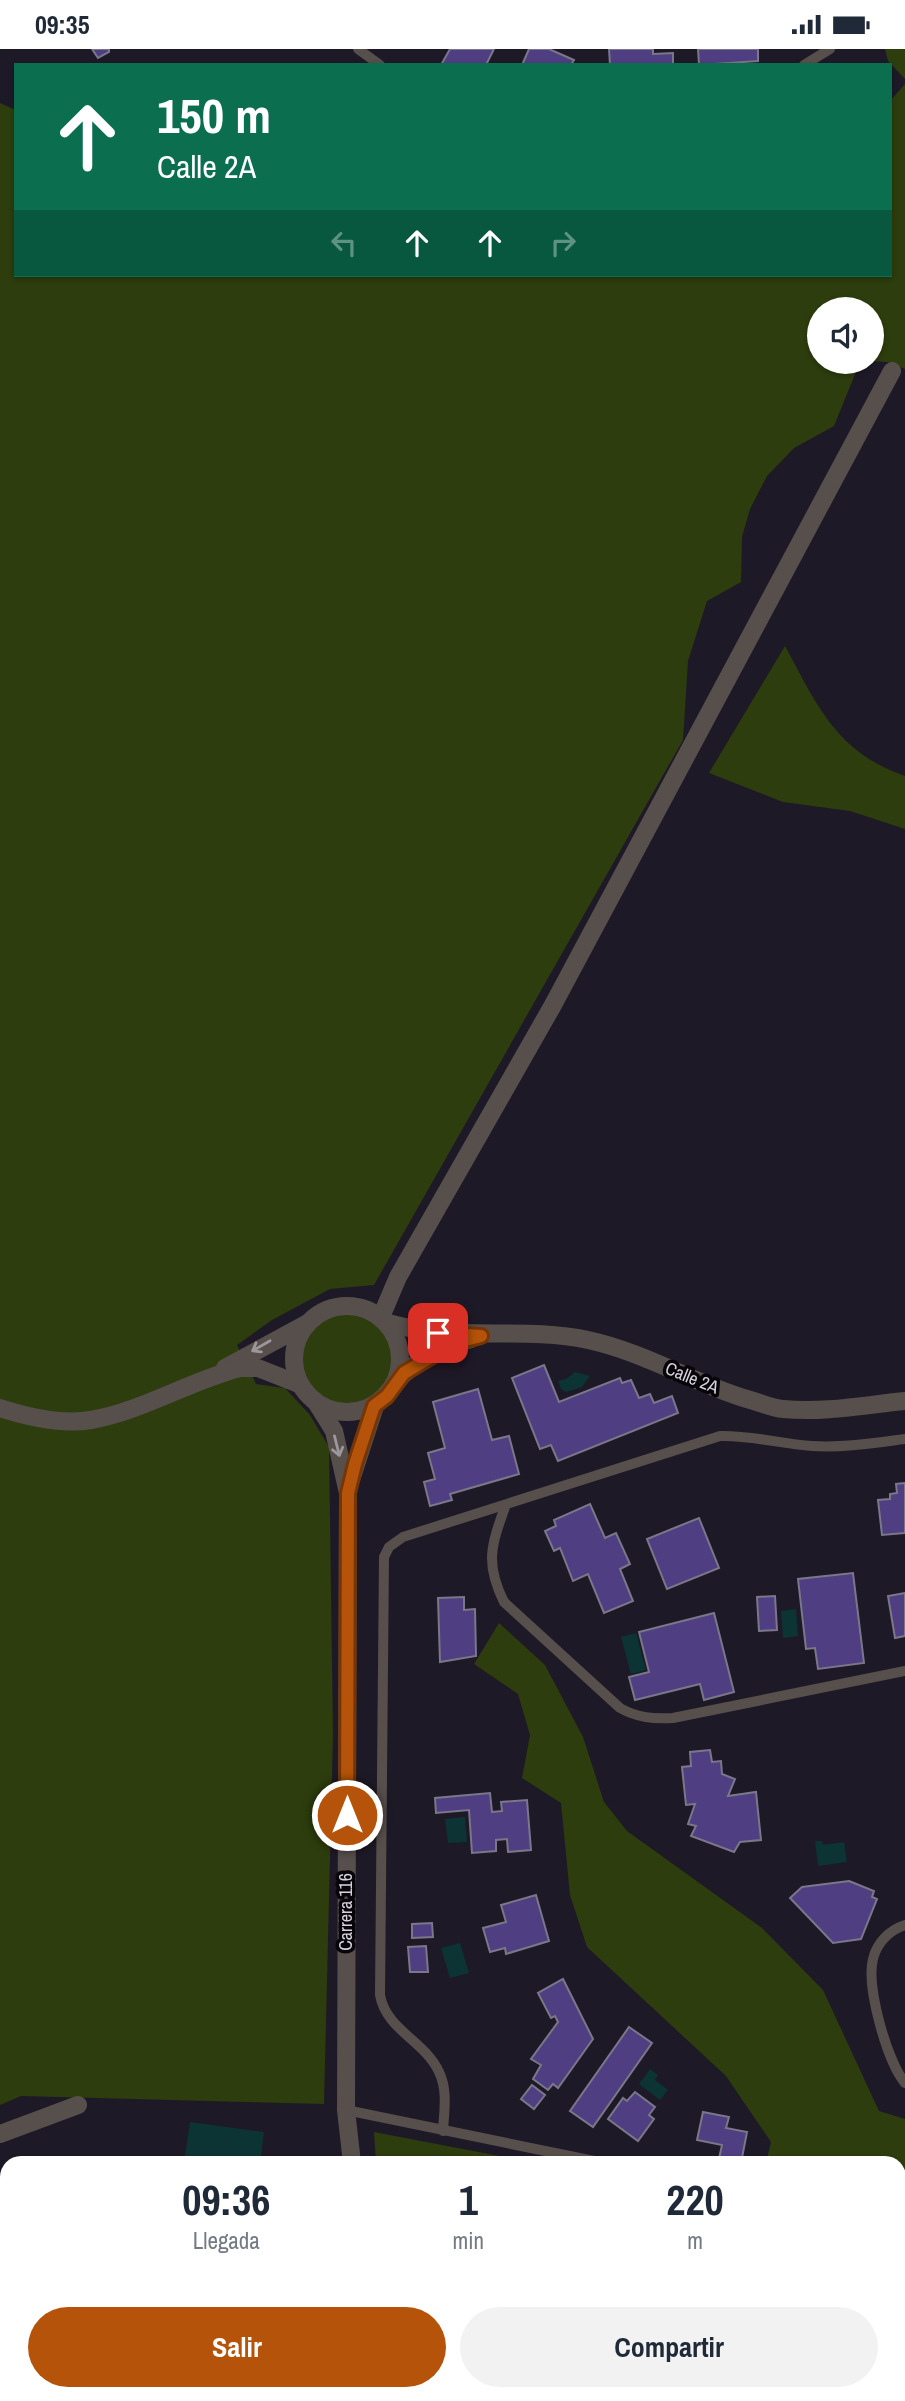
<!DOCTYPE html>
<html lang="es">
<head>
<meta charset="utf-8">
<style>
  body { margin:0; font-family:"Archivo Narrow",sans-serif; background:#f2f2f3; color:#1f2937; height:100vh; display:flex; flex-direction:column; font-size:26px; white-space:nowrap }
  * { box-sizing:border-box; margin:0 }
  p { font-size:23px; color:#747a83 }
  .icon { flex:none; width:38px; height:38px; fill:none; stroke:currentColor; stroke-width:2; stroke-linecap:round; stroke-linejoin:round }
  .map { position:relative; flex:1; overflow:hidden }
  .drawer { position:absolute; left:0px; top:2107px; width:906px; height:245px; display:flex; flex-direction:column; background:#fff; border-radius:21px 21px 0 0; box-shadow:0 2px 5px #0004 }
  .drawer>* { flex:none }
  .guide { position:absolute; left:14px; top:14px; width:878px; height:214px; border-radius:0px; box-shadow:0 2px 5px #0004; background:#0b6e4f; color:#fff; overflow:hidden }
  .tools { position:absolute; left:807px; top:248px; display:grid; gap:14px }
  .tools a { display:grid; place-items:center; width:77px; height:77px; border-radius:50%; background:#fff; box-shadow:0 2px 5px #0004; font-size:35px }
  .pin { position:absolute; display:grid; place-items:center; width:60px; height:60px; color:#fff; margin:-30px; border-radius:14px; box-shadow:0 4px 10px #0006 }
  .me { position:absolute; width:77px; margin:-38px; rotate:0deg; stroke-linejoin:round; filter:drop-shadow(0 0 5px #0008) }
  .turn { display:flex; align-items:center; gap:24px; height:147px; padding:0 28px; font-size:32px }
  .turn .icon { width:91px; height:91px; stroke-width:2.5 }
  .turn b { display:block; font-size:49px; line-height:60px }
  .lanes { display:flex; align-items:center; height:66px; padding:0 28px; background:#0003; justify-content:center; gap:35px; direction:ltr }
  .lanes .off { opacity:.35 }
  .eta { display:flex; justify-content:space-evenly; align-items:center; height:119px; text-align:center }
  .eta b { font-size:42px; font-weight:700; line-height:49px }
  .button { display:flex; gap:14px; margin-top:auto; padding:14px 28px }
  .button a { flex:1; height:80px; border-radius:42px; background:#b45309; color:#fff; font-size:28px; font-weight:700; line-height:80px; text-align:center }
  .button a+a { background:#f2f2f3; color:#1f2937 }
  .status { display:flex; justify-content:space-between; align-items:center; height:49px; padding:0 35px; background:#fff; direction:ltr }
  .status svg { height:19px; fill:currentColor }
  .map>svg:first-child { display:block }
  .green { fill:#2d3d0d }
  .water { fill:#0c3435 }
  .building { fill:#503e82; stroke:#7a7789; stroke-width:2 }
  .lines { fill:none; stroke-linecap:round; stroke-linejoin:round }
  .lane { stroke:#574f4c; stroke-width:10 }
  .street { stroke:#574f4c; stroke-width:18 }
  .oneway { stroke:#9d979b }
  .route-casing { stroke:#753606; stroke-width:18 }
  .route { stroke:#b45309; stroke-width:12 }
  .labels { text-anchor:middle; stroke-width:7; stroke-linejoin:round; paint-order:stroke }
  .street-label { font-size:18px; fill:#d6d2dc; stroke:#07050a }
</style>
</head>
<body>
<div class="status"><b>09:35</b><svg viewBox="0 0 49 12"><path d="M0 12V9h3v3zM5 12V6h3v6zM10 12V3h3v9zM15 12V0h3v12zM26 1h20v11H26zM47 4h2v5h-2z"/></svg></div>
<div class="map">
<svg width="905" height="2352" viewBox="0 0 905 2352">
  <rect width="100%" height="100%" fill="#1e1926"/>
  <g class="green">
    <path d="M885 0H905V30L888 12Z"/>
    <path d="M905 35V320L887 313 872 312V261H819V313H860L834 377 794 399 767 427 750 460 742 488 741 533 707 552 688 612 683 691 374 1236 330 1240 272 1271 237 1296 256 1335 285 1339 310 1366 329 1398 333 1686 324 2055 21 2047 0 2056V54L16 61V226H891V51Z"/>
    <path d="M785 597C817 656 836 703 905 727V780L850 762 783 753 709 724Z"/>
    <circle cx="347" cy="1310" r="53"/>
    <path d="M499 1574 545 1616 583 1688 604 1753 627 1782 762 1879 823 1941 879 2062 905 2070V2202L900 2196V2114H766L771 2093 726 2027 587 1898 570 1846 561 1754 522 1729 530 1686 518 1645 474 1615Z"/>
    <path d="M374 2083 515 2110V2114H376Z"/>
    <path d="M398 2345H544L545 2352H399Z"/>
  </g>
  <g class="water">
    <path d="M575 1323 590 1327 582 1338 566 1343 561 1340 558 1332 566 1330Z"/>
    <path d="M796 1560 798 1587 783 1589 781 1562Z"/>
    <path d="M636 1584 646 1621 631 1625 621 1588Z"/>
    <path d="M465 1768 467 1793 448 1794 445 1770Z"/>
    <path d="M815 1792H822L823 1796 844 1793 847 1813 818 1817Z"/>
    <path d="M460 1894 469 1924 450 1929 441 1899Z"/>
    <path d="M650 2020 658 2026 655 2031 668 2041 660 2051 639 2035Z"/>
    <path d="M190 2073 264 2083 260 2114H184Z"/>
  </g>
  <g class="building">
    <path d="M92 0H109V3L98 9Z"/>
    <path d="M450 0H494L486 16H441Z"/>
    <path d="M529 0H549L574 11 571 16H522Z"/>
    <path d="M609 0H653V5L673 4V16H610Z"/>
    <path d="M698 0H758V12L699 16Z"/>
    <path d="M544 1316 559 1353 620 1329 622 1334 631 1331 639 1349 650 1345 654 1354 672 1347 678 1364 558 1412 551 1396 540 1400 512 1329Z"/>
    <path d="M478 1340 492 1391 509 1387 519 1425 450 1445 452 1451 430 1457 424 1433 435 1430 428 1404 445 1399 433 1353Z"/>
    <path d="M905 1434V1484L882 1486 878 1451 890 1450V1445L897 1444 896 1435Z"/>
    <path d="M590 1455 605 1489 616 1484 630 1515 620 1520 633 1552 604 1564 588 1525 573 1532 560 1499 554 1502 545 1482 556 1477 554 1471Z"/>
    <path d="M699 1469 719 1519 667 1540 647 1490Z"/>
    <path d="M853 1524 864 1614 818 1620 815 1599 806 1600 798 1530Z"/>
    <path d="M905 1544V1587L895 1589 888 1547Z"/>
    <path d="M775 1547 777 1581 759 1582 757 1548Z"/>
    <path d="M464 1548V1561L475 1560 476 1607 440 1613 438 1549Z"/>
    <path d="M714 1564 734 1643 704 1651 700 1635 635 1651 629 1628 649 1623 639 1583Z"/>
    <path d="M710 1701 712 1713 721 1712 722 1725 735 1730 728 1747 756 1743 761 1791 740 1793 734 1803 691 1787 696 1777 688 1775 695 1755 686 1756 682 1718 691 1717 690 1703Z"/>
    <path d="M490 1744 492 1763 502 1762 501 1753 527 1751 531 1801 508 1803 507 1790 496 1791V1802L472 1804 469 1761 436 1764 435 1749Z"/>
    <path d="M849 1832 874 1842 872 1848 877 1850 861 1890 833 1894 790 1849 802 1838Z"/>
    <path d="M536 1846 549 1892 506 1905 505 1899 490 1903 483 1879 506 1873 501 1856Z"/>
    <path d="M432 1874 433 1888 412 1889V1875Z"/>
    <path d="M426 1897 428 1923H410L408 1898Z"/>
    <path d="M563 1930 593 1990 558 2039 553 2035 548 2041 533 2030 541 2016 531 2010 558 1973 555 1967 551 1969 538 1944Z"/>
    <path d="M629 1978 652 1994 593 2078 570 2062Z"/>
    <path d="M532 2036 545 2046 534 2060 521 2050Z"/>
    <path d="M635 2043 655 2058 649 2066 654 2070 638 2092 608 2070 623 2049 627 2052Z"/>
    <path d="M703 2063 729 2068 726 2079 747 2083 741 2114H718L722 2096 697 2091Z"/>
    <path d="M7 2220V2253L0 2255V2222Z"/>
    <path d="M7 2334V2345H49L51 2352H0V2335Z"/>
    <path d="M88 2345H127L129 2352H81L80 2347Z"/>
    <path d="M152 2345H196L194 2352H162L151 2348Z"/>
    <path d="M252 2345H304L303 2352H251Z"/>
    <path d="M629 2345H651L652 2350 630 2352Z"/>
    <path d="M699 2345H759V2348L754 2352H699Z"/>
  </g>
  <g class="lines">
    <g class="lane">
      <path d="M358 0 380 16"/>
      <path d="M804 16 830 0"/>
      <path d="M505 1458C491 1497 485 1515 504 1553L620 1659C638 1669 653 1670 673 1669L905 1622"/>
      <path d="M905 1876C890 1881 877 1893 873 1910 866 1938 887 2012 905 2034"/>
      <path d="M346 2061 604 2114"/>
      <path d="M443 2082C444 2063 448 2041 439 2023 425 1992 386 1981 380 1946L384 1508 389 1498 403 1488 720 1387C751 1386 781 1395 812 1397 843 1399 874 1394 905 1390"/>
    </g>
    <g class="street">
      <circle cx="347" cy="1310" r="53"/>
      <path d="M381 1268 398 1228 553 956 892 322"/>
      <path d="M388 1274C454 1293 522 1277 588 1291 644 1303 693 1334 747 1350 759 1353 771 1359 783 1360 823 1364 865 1356 905 1352"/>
      <path d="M225 1319 308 1274"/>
      <path d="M396 1333C414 1312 444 1297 471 1290"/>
      <path d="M316 1353 334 1382 348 1444 346 2061 352 2114"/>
      <path d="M0 1359C28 1368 61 1376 91 1371 143 1362 189 1332 240 1319H258L301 1336"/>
      <path d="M349 1437 375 1357"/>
      <path d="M0 2085 78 2056"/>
      <path d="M382 2345 383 2352"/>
    </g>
  </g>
  <defs><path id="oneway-shaft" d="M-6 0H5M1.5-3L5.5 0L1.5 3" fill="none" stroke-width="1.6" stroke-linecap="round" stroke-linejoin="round" transform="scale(1.75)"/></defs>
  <g class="oneway">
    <use href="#oneway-shaft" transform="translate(261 1297) rotate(150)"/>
    <use href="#oneway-shaft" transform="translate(337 1397) rotate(76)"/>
  </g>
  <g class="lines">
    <g class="route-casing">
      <path id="route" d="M347 1766 348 1444 355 1415 374 1357 387 1347 404 1324 454 1294 481 1287 438 1284"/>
    </g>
    <use href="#route" class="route"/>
  </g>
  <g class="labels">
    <g class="street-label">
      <text transform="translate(692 1329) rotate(22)" y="6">Calle 2A</text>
      <text transform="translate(346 1863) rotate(-90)" y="6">Carrera 116</text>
    </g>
  </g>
</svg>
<div class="tools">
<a><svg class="icon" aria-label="sound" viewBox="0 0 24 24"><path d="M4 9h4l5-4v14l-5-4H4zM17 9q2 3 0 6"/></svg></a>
</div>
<div class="pin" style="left:438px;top:1284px;background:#d93025"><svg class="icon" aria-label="arrive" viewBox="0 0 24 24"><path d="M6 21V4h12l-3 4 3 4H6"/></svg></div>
<svg class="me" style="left:347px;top:1766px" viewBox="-20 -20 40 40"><circle r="17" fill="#b45309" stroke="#fff" stroke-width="3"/><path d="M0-11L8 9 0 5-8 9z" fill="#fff"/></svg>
<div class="guide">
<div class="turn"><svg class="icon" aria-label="ahead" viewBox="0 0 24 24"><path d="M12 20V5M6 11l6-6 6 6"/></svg><div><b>150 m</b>Calle 2A</div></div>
<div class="lanes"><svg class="icon off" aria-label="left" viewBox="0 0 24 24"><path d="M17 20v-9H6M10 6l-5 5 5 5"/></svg><svg class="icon" aria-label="ahead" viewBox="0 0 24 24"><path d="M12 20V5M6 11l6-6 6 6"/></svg><svg class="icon" aria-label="ahead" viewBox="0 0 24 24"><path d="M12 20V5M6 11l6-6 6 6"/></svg><svg class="icon off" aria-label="right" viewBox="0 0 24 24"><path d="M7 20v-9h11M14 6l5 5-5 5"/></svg></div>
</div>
<section class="drawer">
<div class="eta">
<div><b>09:36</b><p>Llegada</p></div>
<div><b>1</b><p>min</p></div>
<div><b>220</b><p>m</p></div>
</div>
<div class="button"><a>Salir</a><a>Compartir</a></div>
</section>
</div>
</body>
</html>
